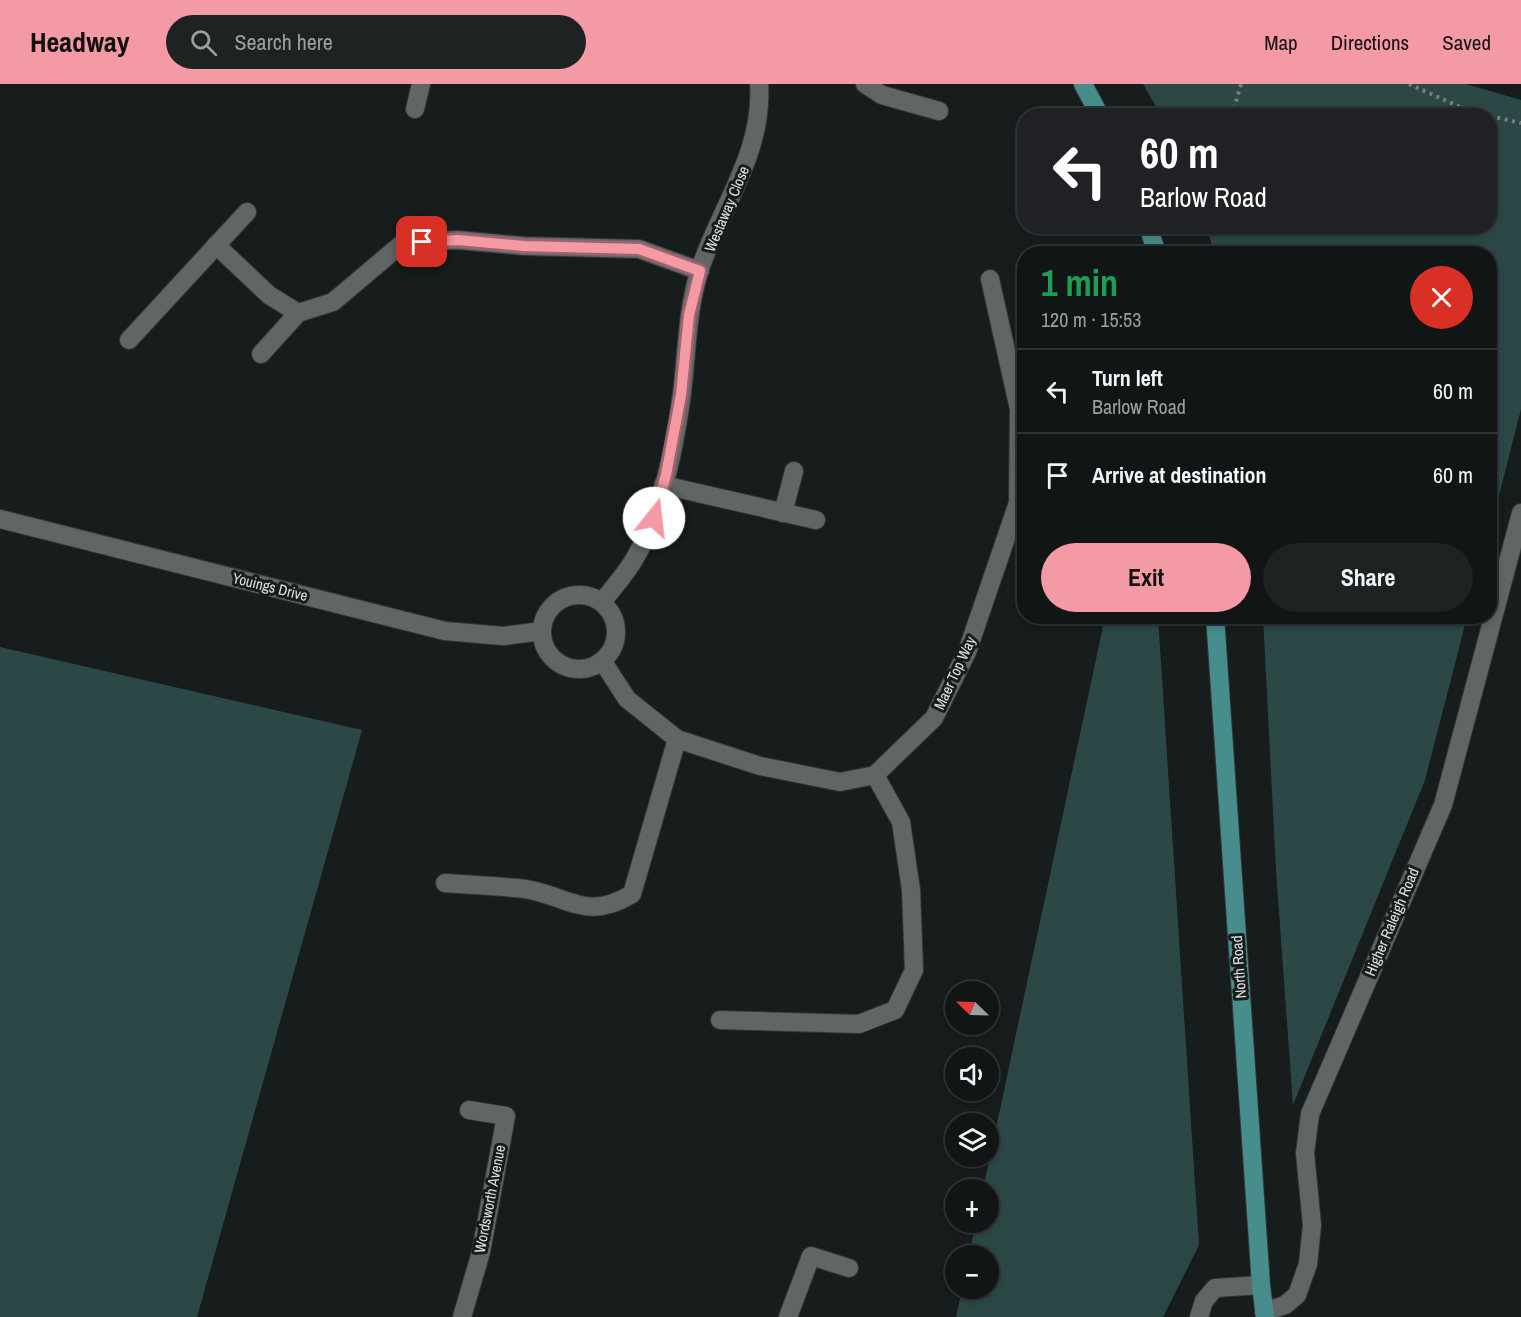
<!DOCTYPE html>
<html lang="en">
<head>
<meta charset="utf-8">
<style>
  body { margin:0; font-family:"Archivo Narrow",sans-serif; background:#1e2222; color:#f1f3f6; height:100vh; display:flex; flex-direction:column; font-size:22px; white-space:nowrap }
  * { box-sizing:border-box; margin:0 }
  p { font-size:20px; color:#9c9fa0 }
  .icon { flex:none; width:33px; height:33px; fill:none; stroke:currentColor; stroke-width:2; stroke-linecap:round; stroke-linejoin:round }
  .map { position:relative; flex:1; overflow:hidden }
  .panel { position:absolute; left:1017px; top:162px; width:480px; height:378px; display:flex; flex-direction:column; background:#111515; border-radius:24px; box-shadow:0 3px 9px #0003,0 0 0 2px #303434 }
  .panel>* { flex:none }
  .top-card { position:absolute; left:1017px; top:24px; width:480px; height:126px; border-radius:24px; box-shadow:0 3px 9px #0003,0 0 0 2px #303434; background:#202124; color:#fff; overflow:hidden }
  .needle { width:39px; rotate:293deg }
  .buttons { position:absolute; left:945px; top:897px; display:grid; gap:12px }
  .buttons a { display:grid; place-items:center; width:54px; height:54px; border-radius:50%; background:#111515; box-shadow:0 3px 9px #0003,0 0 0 2px #303434; font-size:30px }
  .pin { position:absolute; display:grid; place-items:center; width:51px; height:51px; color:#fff; margin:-26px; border-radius:12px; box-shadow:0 3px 9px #0006 }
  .me { position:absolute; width:66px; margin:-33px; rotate:16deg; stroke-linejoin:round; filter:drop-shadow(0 0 4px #0008) }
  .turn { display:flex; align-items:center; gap:21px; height:126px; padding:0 24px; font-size:27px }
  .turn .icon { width:78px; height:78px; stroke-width:2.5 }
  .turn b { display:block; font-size:42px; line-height:51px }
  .round { display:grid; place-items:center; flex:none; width:63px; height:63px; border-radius:32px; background:#1e2222 }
  .summary { display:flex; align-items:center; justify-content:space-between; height:102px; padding:0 24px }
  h1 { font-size:36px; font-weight:700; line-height:45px; color:#1e9e55 }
  .button { display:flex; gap:12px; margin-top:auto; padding:12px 24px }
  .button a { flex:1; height:69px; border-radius:36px; background:#f49aa4; color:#111; font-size:24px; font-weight:700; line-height:69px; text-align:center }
  .button a+a { background:#1e2222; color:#f1f3f6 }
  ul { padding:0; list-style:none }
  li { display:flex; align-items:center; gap:18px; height:84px; padding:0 24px; border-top:2px solid #303434 }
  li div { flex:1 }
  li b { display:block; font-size:22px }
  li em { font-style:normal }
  header { display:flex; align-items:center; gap:36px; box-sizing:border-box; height:84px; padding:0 30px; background:#f49aa4; color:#111 }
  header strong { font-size:28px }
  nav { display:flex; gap:33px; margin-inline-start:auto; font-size:21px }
  .search { width:420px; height:54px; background:#1e2222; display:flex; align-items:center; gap:15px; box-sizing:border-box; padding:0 21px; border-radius:33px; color:#9c9fa0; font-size:22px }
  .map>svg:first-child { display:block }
  .green { fill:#2b4847 }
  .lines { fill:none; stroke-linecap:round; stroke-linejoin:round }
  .minor-casing { stroke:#343737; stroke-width:20 }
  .major-casing { stroke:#343737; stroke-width:20 }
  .path { stroke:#787d7d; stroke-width:4; stroke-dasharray:3 4.5; stroke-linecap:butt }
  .minor { stroke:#606666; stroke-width:18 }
  .major { stroke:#468d8c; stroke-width:18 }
  .route-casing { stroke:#9f646b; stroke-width:15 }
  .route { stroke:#f49aa4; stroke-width:10 }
  .labels { text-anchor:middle; stroke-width:6; stroke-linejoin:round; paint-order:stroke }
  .street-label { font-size:15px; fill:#dee2e2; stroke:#171c1c }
</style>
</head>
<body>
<header>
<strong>Headway</strong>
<div class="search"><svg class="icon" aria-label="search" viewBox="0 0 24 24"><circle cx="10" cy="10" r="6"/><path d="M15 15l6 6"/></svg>Search here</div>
<nav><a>Map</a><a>Directions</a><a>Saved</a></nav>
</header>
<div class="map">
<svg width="1521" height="1233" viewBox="0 0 1521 1233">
  <rect width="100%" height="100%" fill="#171c1c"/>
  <g class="green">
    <path d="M1143 0H1466L1521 16V325L1490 447V170L1214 169 1207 143 1490 142V32L1161 31Z"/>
    <path d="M1105 533H1158L1199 1161 1163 1233H956L962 1205 988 1204V1172L969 1171 976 1139 988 1138V1106L983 1105Z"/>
    <path d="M1263 533H1467L1425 696 1293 1021 1276 786Z"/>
    <path d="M0 563 362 646 197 1233H0Z"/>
  </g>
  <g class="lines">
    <g class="minor-casing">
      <g id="minor">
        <path d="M865 0 882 11 939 27"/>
        <path d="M415 25 421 0"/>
        <path d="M216 161 269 211 298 229"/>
        <path d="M129 256 247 128"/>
        <path d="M261 270 298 229 333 218 404 158 458 156 524 162 639 165 700 187"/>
        <path d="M663 401 816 436"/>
        <path d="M783 429 794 387"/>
        <path d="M0 435 445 547 503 552 542 547"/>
        <circle cx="579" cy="548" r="37"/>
        <path d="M602 518C613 504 626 490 635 474 662 429 675 361 682 309 687 268 687 228 699 188 719 125 764 69 759 0"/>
        <path d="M603 578 627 615 677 655 760 682 840 698 875 691 934 634 967 568 1018 419 1019 325 990 195"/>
        <path d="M445 799C471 801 498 802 525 805 569 812 586 838 632 810L677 655"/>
        <path d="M720 936 859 940 895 926 914 886 911 806 901 738 875 691"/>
        <path d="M1264 1228 1285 1221 1297 1211 1308 1180 1312 1141 1305 1069 1310 1030 1443 721 1521 429"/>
        <path d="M462 1233 481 1168 506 1032 469 1026"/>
        <path d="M788 1233 811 1172 849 1184"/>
        <path d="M1199 1233 1204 1217 1215 1204 1261 1201"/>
      </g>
    </g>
    <g class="major-casing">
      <g id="major">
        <path d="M1083 0 1100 32"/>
        <path d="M1148 142 1157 170"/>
        <path d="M1215 532 1261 1201 1265 1233"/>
      </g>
    </g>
    <g class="path">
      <path d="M1409 0 1469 27 1489 32"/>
      <path d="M1232 32 1241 0"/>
      <path d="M1490 32 1521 39"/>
    </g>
    <use href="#minor" class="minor"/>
    <use href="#major" class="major"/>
  </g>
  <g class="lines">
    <g class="route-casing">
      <path id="route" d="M422 158 458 156 524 162 639 165 700 187 689 231 681 311 666 391 654 434"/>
    </g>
    <use href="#route" class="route"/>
  </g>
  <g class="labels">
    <g class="street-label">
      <text transform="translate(727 125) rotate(-67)" y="5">Westaway Close</text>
      <text transform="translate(270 503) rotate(14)" y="5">Youings Drive</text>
      <text transform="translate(955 589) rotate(-65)" y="5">Maer Top Way</text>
      <text transform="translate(1392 838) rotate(-67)" y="5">Higher Raleigh Road</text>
      <text transform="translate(1239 883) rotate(-94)" y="5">North Road</text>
      <text transform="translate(490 1115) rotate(-79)" y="5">Wordsworth Avenue</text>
    </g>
  </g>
</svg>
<div class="buttons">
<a><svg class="needle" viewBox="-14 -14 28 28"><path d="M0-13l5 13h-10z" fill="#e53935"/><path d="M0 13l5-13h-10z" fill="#9c9fa0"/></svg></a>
<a><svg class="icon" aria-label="sound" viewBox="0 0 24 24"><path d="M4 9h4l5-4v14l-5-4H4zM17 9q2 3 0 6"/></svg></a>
<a><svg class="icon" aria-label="layers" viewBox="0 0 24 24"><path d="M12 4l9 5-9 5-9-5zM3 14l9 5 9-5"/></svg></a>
<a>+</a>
<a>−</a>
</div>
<div class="pin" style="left:422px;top:158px;background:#d93025"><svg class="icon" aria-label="arrive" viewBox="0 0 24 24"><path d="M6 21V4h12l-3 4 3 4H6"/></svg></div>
<svg class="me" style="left:654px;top:434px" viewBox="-20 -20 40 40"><circle r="19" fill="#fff"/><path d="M0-13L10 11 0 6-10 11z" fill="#f49aa4"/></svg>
<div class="top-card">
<div class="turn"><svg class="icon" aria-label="left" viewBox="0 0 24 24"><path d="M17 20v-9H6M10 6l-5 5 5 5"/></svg><div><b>60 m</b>Barlow Road</div></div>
</div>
<section class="panel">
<div class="summary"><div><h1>1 min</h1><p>120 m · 15:53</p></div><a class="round" style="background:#d93025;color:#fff"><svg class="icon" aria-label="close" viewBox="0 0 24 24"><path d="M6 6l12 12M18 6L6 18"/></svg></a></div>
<ul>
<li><svg class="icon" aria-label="left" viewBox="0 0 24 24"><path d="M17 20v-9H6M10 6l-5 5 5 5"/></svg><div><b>Turn left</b><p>Barlow Road</p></div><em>60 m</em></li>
<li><svg class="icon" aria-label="arrive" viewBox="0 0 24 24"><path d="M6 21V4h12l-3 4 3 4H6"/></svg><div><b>Arrive at destination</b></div><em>60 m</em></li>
</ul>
<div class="button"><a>Exit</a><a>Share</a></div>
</section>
</div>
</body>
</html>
